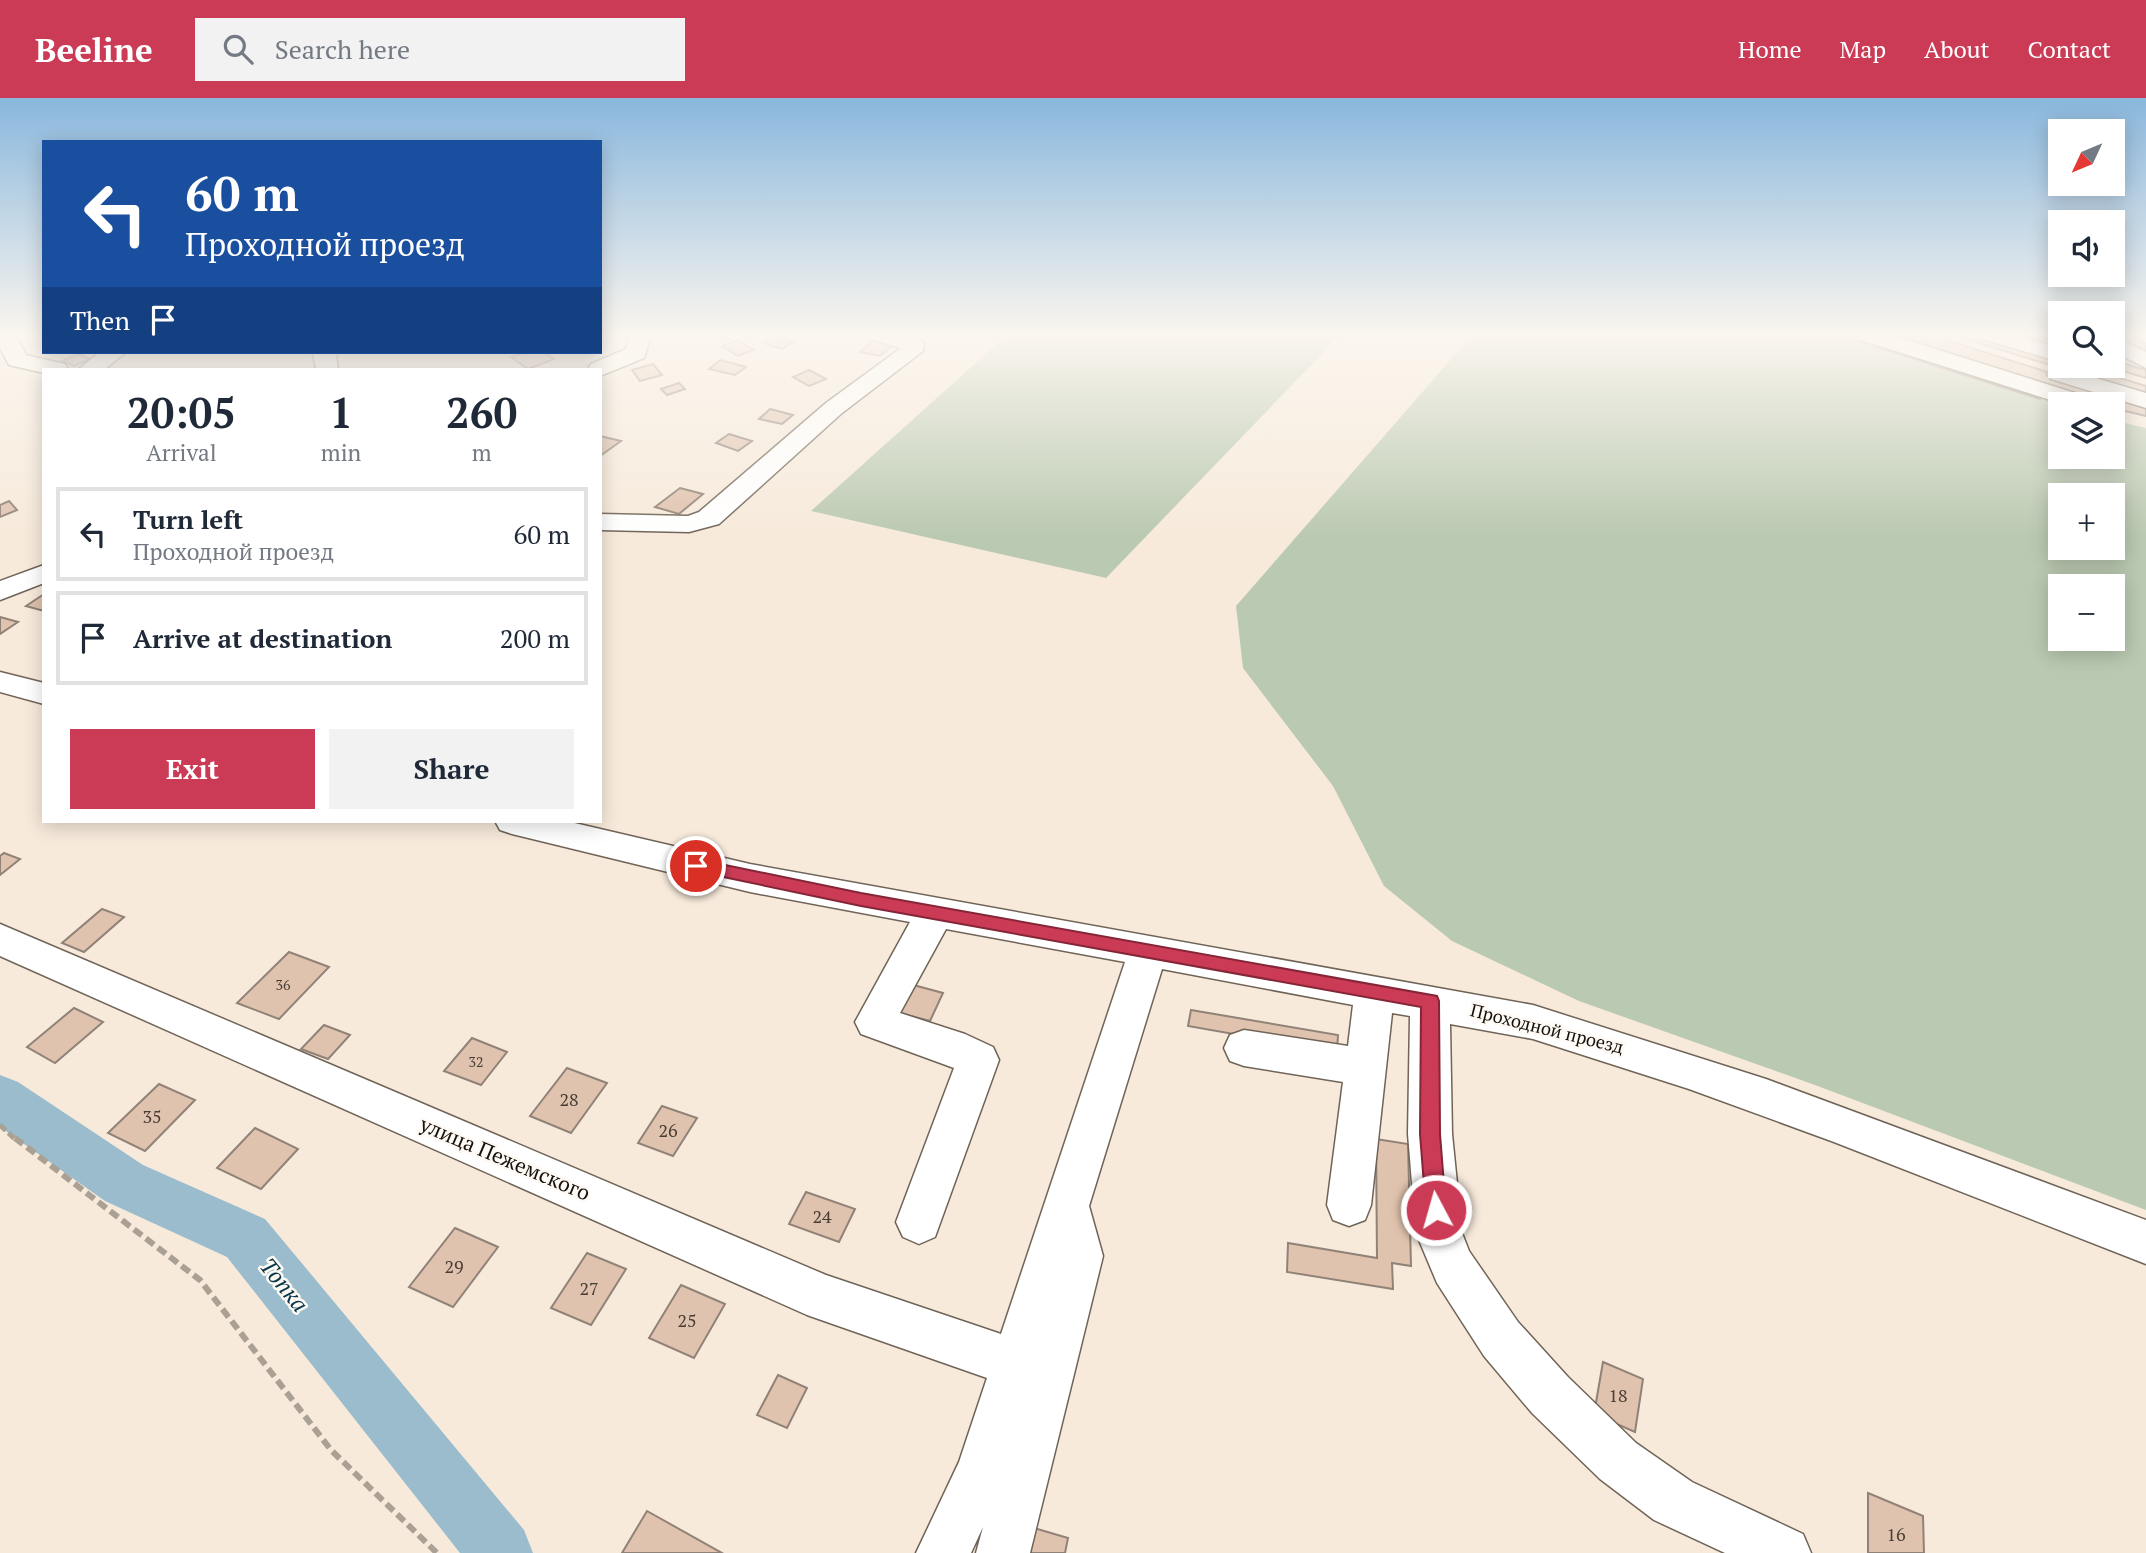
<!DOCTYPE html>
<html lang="en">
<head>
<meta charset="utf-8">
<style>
  body { margin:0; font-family:"PT Serif",serif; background:#f2f2f3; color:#1f2937; height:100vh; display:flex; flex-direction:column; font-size:26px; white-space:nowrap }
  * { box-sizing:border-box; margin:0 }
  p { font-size:23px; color:#747a83 }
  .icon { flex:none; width:38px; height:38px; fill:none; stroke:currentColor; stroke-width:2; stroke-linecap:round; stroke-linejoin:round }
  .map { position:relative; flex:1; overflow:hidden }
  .sheet { position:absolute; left:42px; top:270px; width:560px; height:455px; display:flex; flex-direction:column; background:#fff; border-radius:0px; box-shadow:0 4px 18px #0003 }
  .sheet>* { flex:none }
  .hud { position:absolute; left:42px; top:42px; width:560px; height:214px; border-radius:0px; box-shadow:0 4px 18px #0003; background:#1a4fa0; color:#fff; overflow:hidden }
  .needle { width:46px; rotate:226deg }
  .controls { position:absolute; left:2048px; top:21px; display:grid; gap:14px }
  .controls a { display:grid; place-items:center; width:77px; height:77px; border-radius:0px; background:#fff; box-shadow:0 4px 18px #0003; font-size:35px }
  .pin { position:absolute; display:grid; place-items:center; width:60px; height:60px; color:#fff; margin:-30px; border:4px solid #fff; border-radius:50%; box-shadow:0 2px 7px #0007 }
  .me { position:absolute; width:77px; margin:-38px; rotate:354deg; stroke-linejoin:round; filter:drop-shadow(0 0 5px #0008) }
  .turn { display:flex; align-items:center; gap:24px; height:147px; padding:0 28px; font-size:32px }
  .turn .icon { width:91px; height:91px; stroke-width:2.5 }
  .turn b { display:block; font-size:49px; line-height:60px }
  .then { display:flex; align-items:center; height:66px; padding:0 28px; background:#0003; gap:14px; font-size:26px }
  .eta { display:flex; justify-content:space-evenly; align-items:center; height:119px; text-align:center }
  .eta b { font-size:42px; font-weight:600; line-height:49px }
  .action { display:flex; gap:14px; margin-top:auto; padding:14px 28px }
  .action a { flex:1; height:80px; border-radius:0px; background:#cb3b56; color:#fff; font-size:28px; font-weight:600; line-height:80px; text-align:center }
  .action a+a { background:#f2f2f3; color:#1f2937 }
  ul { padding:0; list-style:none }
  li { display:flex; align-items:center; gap:21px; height:94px; margin:0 14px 10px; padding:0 14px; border:4px solid #e0e1e3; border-radius:0px }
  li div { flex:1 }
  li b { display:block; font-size:26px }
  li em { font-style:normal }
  header { display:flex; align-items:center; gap:42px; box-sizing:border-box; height:98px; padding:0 35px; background:#cb3b56; color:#fff }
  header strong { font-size:33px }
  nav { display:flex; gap:38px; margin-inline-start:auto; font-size:24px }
  .search { width:490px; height:63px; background:#f2f2f3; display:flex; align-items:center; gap:18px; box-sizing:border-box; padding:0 24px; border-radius:0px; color:#747a83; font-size:26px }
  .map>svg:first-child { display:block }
  .green { fill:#bac9b1; fill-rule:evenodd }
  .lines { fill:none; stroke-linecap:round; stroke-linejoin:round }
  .river { fill:#9abccd; fill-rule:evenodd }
  .building { fill:#e0c3ae; stroke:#918278; stroke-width:2 }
  .minor-casing { stroke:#6f6457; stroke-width:3 }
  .path-far1 { stroke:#aaa094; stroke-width:5; stroke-dasharray:8 3.5; stroke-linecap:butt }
  .path { stroke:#aaa094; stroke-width:6; stroke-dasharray:10 5; stroke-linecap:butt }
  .minor { fill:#fff; fill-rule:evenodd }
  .route { fill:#cb3b56; stroke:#842638; stroke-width:2 }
  .labels { text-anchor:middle; stroke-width:5; stroke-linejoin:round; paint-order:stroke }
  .number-label { font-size:14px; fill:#473d34 }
  .street-label { font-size:18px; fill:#14100b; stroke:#fef9f3 }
  .near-number-label { font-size:18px; fill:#473d34 }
  .near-street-label { font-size:21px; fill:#14100b; stroke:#fef9f3 }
  .near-water-label { font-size:23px; font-style:italic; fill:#06374a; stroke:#fef9f3 }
</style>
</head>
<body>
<header>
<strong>Beeline</strong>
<div class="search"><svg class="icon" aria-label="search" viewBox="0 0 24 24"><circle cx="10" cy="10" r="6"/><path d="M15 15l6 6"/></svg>Search here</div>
<nav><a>Home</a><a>Map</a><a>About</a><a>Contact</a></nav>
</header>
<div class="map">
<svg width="2146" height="1455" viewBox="0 0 2146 1455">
  <rect width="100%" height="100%" fill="#f7eadb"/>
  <g class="green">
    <path d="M1008 236H1341L1106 480 811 413Z"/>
    <path d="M1473 236H1848L2061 306 2060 359H2112V322L2146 330V1112L1815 987 1579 903 1452 843 1384 788 1333 688 1243 570 1236 508ZM2060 397H2112V450H2060ZM2060 488H2112V541H2060Z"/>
  </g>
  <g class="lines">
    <path class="river" d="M0 977 18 984 143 1067 265 1121 524 1432 533 1455H460L227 1159 105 1103 0 1029Z"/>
  </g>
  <g class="building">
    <path d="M1860 236 2045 294 2040 301 1855 242Z"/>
    <path d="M1885 236H1927L2146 305V318L2112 310V306H2101Z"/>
    <path d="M1950 236H1979L2060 261V268H2081L2146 288V297Z"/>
    <path d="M2003 236H2030L2060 245V253Z"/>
    <path d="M2114 236H2137L2135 239 2146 246V255Z"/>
    <path d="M774 238 793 244 782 251 763 245Z"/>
    <path d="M876 241 895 245 880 258 860 254Z"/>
    <path d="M738 242 754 252 738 258 722 248Z"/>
    <path d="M526 254H543L554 261 528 271 511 259Z"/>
    <path d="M78 256 90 261 74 268 62 263Z"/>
    <path d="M720 262 746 269 735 277 709 271Z"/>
    <path d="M2112 262 2146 272V280L2106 268H2112Z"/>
    <path d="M653 266 662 277 640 283 632 272Z"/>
    <path d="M809 272 826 281 809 288 793 279Z"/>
    <path d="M679 285 685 291 667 297 661 291Z"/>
    <path d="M770 311 793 317 782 326 759 321Z"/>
    <path d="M729 336 752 343 738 353 716 345Z"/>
    <path d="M600 338 621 343 600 358Z"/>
    <path d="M680 390 703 396 679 416 655 409Z"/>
    <path d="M9 403 17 412 0 419V407Z"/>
    <path d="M44 496V513L26 508Z"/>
    <path d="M0 519 18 524 0 536Z"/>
    <path d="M4 755 20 761 0 777V758Z"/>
    <path d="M102 811 124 819 84 854 62 845Z"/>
    <path d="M289 854 329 869 279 921 237 905Z"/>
    <path d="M906 885 943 895 930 923 892 913Z"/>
    <path d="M74 910 103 924 55 965 27 949Z"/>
    <path d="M1191 912 1338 937 1337 954 1188 928Z"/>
    <path d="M324 927 350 937 328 961 301 951Z"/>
    <path d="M472 940 507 954 481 987 444 973Z"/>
    <path d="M567 970 607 985 571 1035 530 1018Z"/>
    <path d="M159 986 195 1002 145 1053 108 1035Z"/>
    <path d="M662 1008 697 1020 673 1058 638 1045Z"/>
    <path d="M255 1030 298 1051 261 1091 217 1070Z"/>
    <path d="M1376 1041 1408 1046 1411 1168 1392 1165 1393 1191 1287 1174 1288 1145 1377 1160Z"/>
    <path d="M806 1094 855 1111 839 1144 789 1126Z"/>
    <path d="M455 1130 498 1149 453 1209 409 1189Z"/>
    <path d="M587 1155 626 1171 591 1227 551 1210Z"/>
    <path d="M681 1187 725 1206 694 1260 649 1240Z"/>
    <path d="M1603 1264 1643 1281 1635 1334 1594 1316Z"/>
    <path d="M778 1277 807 1290 787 1330 757 1317Z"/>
    <path d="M1868 1395 1923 1418 1924 1455H1868Z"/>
    <path d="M647 1413 722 1455H622Z"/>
    <path d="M1017 1425 1068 1440 1065 1455H1009Z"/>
  </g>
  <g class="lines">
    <g class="minor-casing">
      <g id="minor">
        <path d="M0 236H15L26 257 65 266 68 271H44V275L9 267 0 250Z"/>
        <path d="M630 236H652L644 260 600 278V271H588L591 266 626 251Z"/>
        <path d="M868 236C884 235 914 231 924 246L923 253 842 315 719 426 689 434 600 432V416L688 418 699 414 826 305 901 250 871 241Z"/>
        <path d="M1855 236H1888L2094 301 2098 306H2063L1858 241Z"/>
        <path d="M1980 236H2013L2060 250V264L1983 241Z"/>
        <path d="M2112 237 2146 254V270L2112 253Z"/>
        <path d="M100 254H126L105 271H79Z"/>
        <path d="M315 254H338L336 258 338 271H316L313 257Z"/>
        <path d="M2059 269 2146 295V310L2051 281 2047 276 2051 271Z"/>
        <path d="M44 467V485L0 502V483Z"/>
        <path d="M0 574 44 585V606L0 594Z"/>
        <path d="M495 723H566L750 766 1533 907 1766 981 2146 1122V1166L1834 1044 1689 991 1533 941 1450 926 1452 1036 1462 1135 1469 1153 1518 1224 1568 1279 1636 1345 1692 1384 1803 1436 1811 1455H1725L1654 1422 1600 1381 1532 1315 1484 1258 1437 1185 1416 1135 1408 1036 1410 918 1392 915 1371 1107 1365 1122 1349 1128 1333 1122 1327 1107 1343 984 1244 968 1230 963 1224 950 1230 937 1244 932 1348 948 1353 907 1162 871 1089 1108 1103 1158 1030 1455H976L983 1429 971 1455H916L959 1364 987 1280 807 1217 0 858V826L826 1177 1001 1236 1125 864 946 831 900 915 965 936 993 949 999 962 935 1139 919 1146 903 1139 896 1124 954 970 861 936 855 924 910 824 750 794 512 736 500 732Z"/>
      </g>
    </g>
    <path class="path-far1" d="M0 1027 16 1042"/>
    <path class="path" d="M15 1040 200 1182 331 1352 437 1455"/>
    <use href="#minor" class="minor"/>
  </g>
  <linearGradient id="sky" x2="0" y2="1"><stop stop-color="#89b7dd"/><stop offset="0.54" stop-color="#fbf6ef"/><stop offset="1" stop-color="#fbf6ef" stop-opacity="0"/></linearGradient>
  <rect width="2146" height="439" fill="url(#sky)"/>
  <path class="route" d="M696 761 861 795 1437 898 1439 903 1440 1036 1446 1112 1443 1119 1436 1122 1429 1119 1426 1112 1420 1036 1421 909 861 808 690 772 688 768 690 763Z"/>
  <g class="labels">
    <g class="number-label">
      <text x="283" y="892">36</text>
      <text x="476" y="969">32</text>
    </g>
    <g class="street-label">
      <text transform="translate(1547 931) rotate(14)" y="6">Проходной проезд</text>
    </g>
    <g class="near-number-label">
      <text x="569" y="1008">28</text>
      <text x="152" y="1025">35</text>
      <text x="668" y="1039">26</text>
      <text x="822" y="1125">24</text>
      <text x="454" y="1175">29</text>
      <text x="589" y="1197">27</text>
      <text x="687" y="1229">25</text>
      <text x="1618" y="1304">18</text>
      <text x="1896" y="1443">16</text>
    </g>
    <g class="near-street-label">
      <text transform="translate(505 1061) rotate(23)" y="7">улица Пежемского</text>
    </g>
    <g class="near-water-label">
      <text transform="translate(284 1187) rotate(51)" y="8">Топка</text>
    </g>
  </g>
</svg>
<div class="controls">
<a><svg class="needle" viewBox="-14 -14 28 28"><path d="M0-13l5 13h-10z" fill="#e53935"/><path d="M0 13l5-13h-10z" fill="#747a83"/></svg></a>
<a><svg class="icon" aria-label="sound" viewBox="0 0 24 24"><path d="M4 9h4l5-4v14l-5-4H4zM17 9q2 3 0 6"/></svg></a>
<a><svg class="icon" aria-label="search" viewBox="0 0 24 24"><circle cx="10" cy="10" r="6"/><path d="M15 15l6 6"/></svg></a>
<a><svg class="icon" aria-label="layers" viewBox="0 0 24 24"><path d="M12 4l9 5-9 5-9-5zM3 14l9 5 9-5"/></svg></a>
<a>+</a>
<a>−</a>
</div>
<div class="pin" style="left:696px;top:768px;background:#d93025"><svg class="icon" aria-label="arrive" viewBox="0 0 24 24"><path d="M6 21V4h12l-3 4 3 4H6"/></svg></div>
<svg class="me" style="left:1436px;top:1112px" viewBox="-20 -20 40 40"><circle r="17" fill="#cb3b56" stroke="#fff" stroke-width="3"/><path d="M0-11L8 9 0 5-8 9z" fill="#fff"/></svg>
<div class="hud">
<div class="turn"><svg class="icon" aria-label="left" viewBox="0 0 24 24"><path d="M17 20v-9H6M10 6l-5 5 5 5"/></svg><div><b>60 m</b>Проходной проезд</div></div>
<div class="then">Then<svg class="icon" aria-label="arrive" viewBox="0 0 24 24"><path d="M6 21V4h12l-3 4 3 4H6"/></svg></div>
</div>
<section class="sheet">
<div class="eta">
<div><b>20:05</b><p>Arrival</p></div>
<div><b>1</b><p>min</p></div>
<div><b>260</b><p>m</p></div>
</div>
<ul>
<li><svg class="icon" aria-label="left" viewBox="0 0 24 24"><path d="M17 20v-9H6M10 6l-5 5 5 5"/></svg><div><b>Turn left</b><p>Проходной проезд</p></div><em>60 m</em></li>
<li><svg class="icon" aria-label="arrive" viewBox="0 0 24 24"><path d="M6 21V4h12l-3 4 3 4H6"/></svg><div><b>Arrive at destination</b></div><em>200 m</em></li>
</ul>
<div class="action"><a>Exit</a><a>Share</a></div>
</section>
</div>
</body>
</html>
